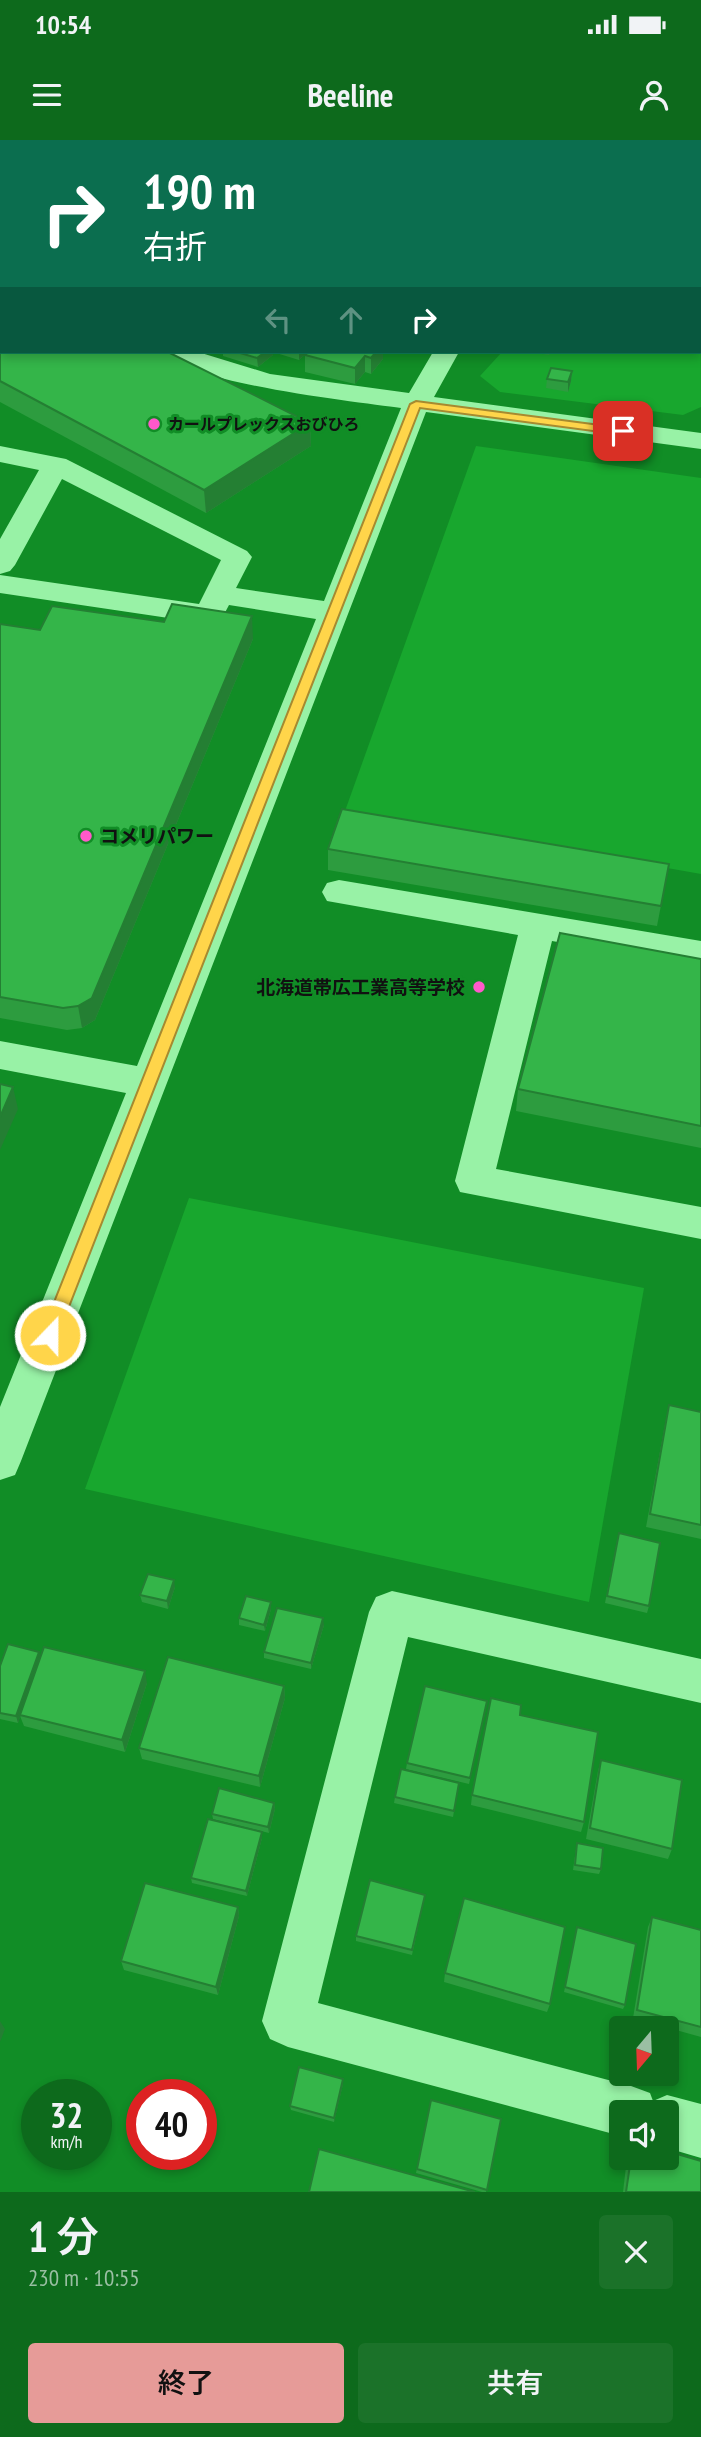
<!DOCTYPE html>
<html lang="ja">
<head>
<meta charset="utf-8">
<style>
  body { margin:0; font-family:"PT Sans Narrow","Noto Sans JP",sans-serif; background:#1b7229; color:#f1f3f6; height:100vh; display:flex; flex-direction:column; font-size:26px; white-space:nowrap }
  * { box-sizing:border-box; margin:0 }
  p { font-size:23px; color:#9abfa3 }
  .icon { flex:none; width:38px; height:38px; fill:none; stroke:currentColor; stroke-width:2; stroke-linecap:round; stroke-linejoin:round }
  .map { position:relative; height:2052px; overflow:hidden }
  .panel { display:flex; flex-direction:column; background:#0d6a1c; flex:1 }
  .panel>* { flex:none }
  .guide { position:absolute; left:0px; top:0px; width:702px; height:214px; box-shadow:0 4px 10px #0003; background:#0b6e4f; color:#fff; overflow:hidden }
  .needle { width:46px; rotate:199deg }
  .controls { position:absolute; left:609px; top:1876px; display:grid; gap:14px }
  .controls a { display:grid; place-items:center; width:70px; height:70px; border-radius:7px; background:#0d6a1c; box-shadow:0 4px 10px #0003; font-size:35px }
  .speed { position:absolute; left:21px; top:1939px; display:flex; gap:14px; font-size:35px; font-weight:700; text-align:center }
  .speed>* { display:grid; place-content:center; width:91px; height:91px; border-radius:50%; background:#0d6a1c; box-shadow:0 4px 10px #0003; line-height:1 }
  .speed small { font-size:18px; font-weight:400 }
  .speed .limit { border:10px solid #d22; background:#fff; color:#111 }
  .pin { position:absolute; display:grid; place-items:center; width:60px; height:60px; color:#fff; margin:-30px; border-radius:14px; box-shadow:0 4px 10px #0006 }
  .me { position:absolute; width:77px; margin:-38px; rotate:22deg; stroke-linejoin:round; filter:drop-shadow(0 0 5px #0008) }
  .turn { display:flex; align-items:center; gap:24px; height:147px; padding:0 28px; font-size:32px }
  .turn .icon { width:91px; height:91px; stroke-width:2.5 }
  .turn b { display:block; font-size:49px; line-height:60px }
  .lanes { display:flex; align-items:center; height:66px; padding:0 28px; background:#0003; justify-content:center; gap:35px; direction:ltr }
  .lanes .off { opacity:.35 }
  .round { display:grid; place-items:center; flex:none; width:74px; height:74px; border-radius:7px; background:#1b7229 }
  .headline { display:flex; align-items:center; justify-content:space-between; height:119px; padding:0 28px }
  h1 { font-size:42px; font-weight:600; line-height:52px }
  .action { display:flex; gap:14px; margin-top:auto; padding:14px 28px }
  .action a { flex:1; height:80px; border-radius:7px; background:#e69b98; color:#111; font-size:28px; font-weight:600; line-height:80px; text-align:center }
  .action a+a { background:#1b7229; color:#f1f3f6 }
  .status { display:flex; justify-content:space-between; align-items:center; height:49px; padding:0 35px; background:#0d6a1c; direction:ltr }
  .status svg { height:19px; fill:currentColor }
  header { display:flex; justify-content:space-between; align-items:center; height:91px; padding:0 28px; background:#0d6a1c; font-size:32px; font-weight:600 }
  .map>svg:first-child { display:block }
  .green { fill:#18a72e }
  .lines { fill:none; stroke-linecap:round; stroke-linejoin:round }
  .minor { fill:#98f2a6; fill-rule:evenodd }
  .highway { fill:#fff; fill-rule:evenodd }
  .wall { fill:#2d9c3f }
  .shaded-wall { fill:#247f33 }
  .building { fill:#34b549; stroke:#247f33; stroke-width:2 }
  .route { fill:#ffd54a; stroke:#a68a30; stroke-width:2 }
  .poi-dot { fill:#ff59ca; stroke:#118d26; stroke-width:2.5 }
  .labels { text-anchor:middle; stroke-width:6; stroke-linejoin:round; paint-order:stroke }
  .far-poi-label { font-size:16px; font-weight:bold; fill:#111; stroke:#118d26; text-anchor:start }
  .poi-label { font-size:19px; font-weight:bold; fill:#111; stroke:#118d26; text-anchor:start }
</style>
</head>
<body>
<div class="status"><b>10:54</b><svg viewBox="0 0 49 12"><path d="M0 12V9h3v3zM5 12V6h3v6zM10 12V3h3v9zM15 12V0h3v12zM26 1h20v11H26zM47 4h2v5h-2z"/></svg></div>
<header><svg class="icon" aria-label="menu" viewBox="0 0 24 24"><path d="M4 6h16M4 12h16M4 18h16"/></svg>Beeline<svg class="icon" aria-label="person" viewBox="0 0 24 24"><circle cx="12" cy="8" r="4"/><path d="M4 21q1-7 8-7t8 7"/></svg></header>
<div class="map">
<svg width="701" height="2052" viewBox="0 0 701 2052">
  <rect width="100%" height="100%" fill="#118d26"/>
  <g class="green">
    <path d="M700 73 701 267 683 275 500 252 480 236 502 212H700Z"/>
    <path d="M476 306 701 338V734L345 671Z"/>
    <path d="M189 1058 644 1148 589 1462 85 1349Z"/>
  </g>
  <g class="lines">
    <g class="minor">
      <path d="M195 0H220L194 2Z"/>
      <path d="M435 0H459L434 2Z"/>
      <path d="M701 1V16H700L698 2Z"/>
      <path d="M0 104H2L0 119Z"/>
      <path d="M163 212H198L270 234 409 253 433 212H459L434 257 701 293V309L426 272 21 1321 15 1335 0 1340V1267L126 953 0 929V901L137 926 316 479 229 465 220 482 209 484 0 453V435L199 464 221 420 62 339 15 425 10 431 0 434V399L39 330 0 322V306L66 319 247 411 252 417 236 448 324 461 401 268C358 262 185 243 163 212Z"/>
      <path d="M339 740 701 801V827L552 801 496 1029 701 1067V1099L460 1052 455 1041 518 795 327 761 322 752 327 743Z"/>
      <path d="M392 1451 701 1519V1563L408 1497 318 1863 631 1946 650 1953 653 1961 667 1955 701 1964V2018L667 2008V1972H621V1996L288 1907 270 1899 262 1881 369 1472 376 1457Z"/>
    </g>
    <g class="highway">
      <path d="M27 0H51L26 2Z"/>
      <rect x="0" y="13" width="2" height="14"/>
    </g>
  </g>
  <g class="wall">
    <path d="M342 0H405L402 2H342Z"/>
    <path d="M562 0H652L649 2H562Z"/>
    <path d="M0 186 310 283 311 306 206 373 0 262Z"/>
    <path d="M223 212H308L299 220 273 212V215L258 227 223 216Z"/>
    <path d="M383 212V219L371 234 365 232 355 244 305 232V215Z"/>
    <path d="M530 212H551L549 215Z"/>
    <path d="M572 231 571 241 568 252 546 248 547 239Z"/>
    <path d="M0 484 40 490 253 499 95 880 82 888 67 890 0 878Z"/>
    <path d="M328 709 669 724 657 786 328 730Z"/>
    <path d="M701 819V1008L516 971 518 949Z"/>
    <path d="M669 1265 701 1272V1399L646 1387 666 1279Z"/>
    <path d="M617 1401 649 1466 647 1473 605 1463Z"/>
    <path d="M175 1447 168 1469 142 1462 140 1455Z"/>
    <path d="M271 1469 265 1491 239 1485V1478Z"/>
    <path d="M324 1485 311 1529 264 1518V1512Z"/>
    <path d="M41 1516 147 1543 125 1612 24 1586 20 1576 18 1583 0 1579V1526Z"/>
    <path d="M284 1546 285 1558 260 1647 142 1619 139 1608Z"/>
    <path d="M486 1568 469 1644 406 1629 407 1623Z"/>
    <path d="M520 1575 584 1682 581 1692 471 1665 472 1655Z"/>
    <path d="M601 1620 672 1709 668 1719 586 1699 598 1631Z"/>
    <path d="M459 1643 453 1677 394 1663 395 1657Z"/>
    <path d="M274 1663 275 1669 269 1693 213 1679 212 1674Z"/>
    <path d="M262 1698 247 1756 192 1743 191 1738Z"/>
    <path d="M577 1703 601 1729 599 1734 573 1730 576 1709Z"/>
    <path d="M425 1755 412 1815 356 1801V1796Z"/>
    <path d="M238 1767 239 1776 218 1855 124 1830 121 1821Z"/>
    <path d="M652 1777 701 1790V1897L633 1878 648 1787Z"/>
    <path d="M577 1787 625 1865 623 1869 564 1852Z"/>
    <path d="M445 1833 550 1864 547 1872 444 1842Z"/>
    <path d="M343 1944 334 1982 291 1970 290 1966Z"/>
    <path d="M431 1960 501 1979 486 2052H482L416 2033Z"/>
    <path d="M627 2018H667L701 2052H623Z"/>
  </g>
  <g class="shaded-wall">
    <rect x="321" y="0" width="9" height="2"/>
    <path d="M390 0H405L402 2H387Z"/>
    <path d="M630 0H652L649 2H627Z"/>
    <path d="M265 212H273V215L258 227 257 218Z"/>
    <path d="M299 212H308L299 220Z"/>
    <path d="M376 212H383V219L371 234V218Z"/>
    <path d="M365 216V232L355 244V228Z"/>
    <path d="M572 231 571 241 568 252V242Z"/>
    <path d="M310 283 311 306 206 373 204 350Z"/>
    <path d="M252 476 253 499 95 880 82 888 78 866Z"/>
    <path d="M13 947 18 969 0 1010V977Z"/>
    <path d="M174 1440 175 1447 168 1469 167 1461Z"/>
    <path d="M271 1462V1469L265 1491 264 1485Z"/>
    <path d="M323 1478 324 1485 311 1529V1523Z"/>
    <path d="M39 1512 42 1518 18 1583 16 1576Z"/>
    <path d="M145 1531 147 1543 125 1612 122 1600Z"/>
    <path d="M284 1546 285 1558 260 1647 259 1636Z"/>
    <path d="M274 1663 275 1669 269 1693 268 1687Z"/>
    <path d="M262 1692V1698L247 1756 246 1751Z"/>
    <path d="M238 1767 239 1776 218 1855 216 1847Z"/>
    <path d="M0 1881 5 1889 0 1902Z"/>
    <path d="M343 1939V1944L334 1982V1978Z"/>
  </g>
  <g class="building">
    <path d="M244 0H280L284 2H241Z"/>
    <path d="M361 0H390L387 2H365Z"/>
    <path d="M479 0H512L517 2H476Z"/>
    <path d="M563 0H588L592 2H568Z"/>
    <path d="M617 0H630L627 2Z"/>
    <path d="M2 185V212H168L310 283 204 350 0 241V186Z"/>
    <path d="M237 212H265L257 218Z"/>
    <path d="M308 212H376L371 218 365 216 355 228 305 215Z"/>
    <path d="M551 228 572 231 568 242 547 239Z"/>
    <path d="M172 464 252 476 92 858 78 866 63 868 0 857V484L40 490 52 466 164 482Z"/>
    <path d="M342 669 669 724 661 766 328 709Z"/>
    <path d="M560 793 701 819V986L518 949Z"/>
    <path d="M0 944 13 947 0 977Z"/>
    <path d="M669 1265 701 1272V1385L650 1374Z"/>
    <path d="M619 1393 660 1403 649 1466 607 1456Z"/>
    <path d="M148 1434 174 1440 167 1461 140 1455Z"/>
    <path d="M246 1456 271 1462 264 1485 239 1478Z"/>
    <path d="M277 1468 323 1478 311 1523 264 1512Z"/>
    <path d="M8 1504 39 1512 16 1576 0 1573V1526Z"/>
    <path d="M44 1507 145 1531 122 1600 20 1575Z"/>
    <path d="M168 1517 284 1546 259 1636 139 1608Z"/>
    <path d="M425 1546 487 1561 470 1638 407 1623Z"/>
    <path d="M491 1558 521 1565 520 1575 598 1592 584 1682 472 1655Z"/>
    <path d="M601 1620 682 1640 672 1709 590 1688Z"/>
    <path d="M401 1629 459 1643 454 1671 395 1657Z"/>
    <path d="M219 1648 274 1663 268 1687 212 1674Z"/>
    <path d="M208 1679 262 1692 246 1751 191 1738Z"/>
    <path d="M577 1703 603 1708 601 1729 575 1725Z"/>
    <path d="M370 1740 425 1755 412 1810 356 1796Z"/>
    <path d="M145 1743 238 1767 216 1847 121 1821Z"/>
    <path d="M464 1758 565 1787 550 1864 445 1833Z"/>
    <path d="M652 1777 701 1790V1887L637 1870Z"/>
    <path d="M577 1787 636 1804 625 1865 565 1847Z"/>
    <path d="M299 1927 343 1939 334 1978 290 1966Z"/>
    <path d="M431 1960 501 1979 487 2050 417 2029Z"/>
    <path d="M319 2009 475 2052H309Z"/>
    <path d="M667 2011 701 2021V2052H626L631 2018H667Z"/>
  </g>
  <path class="route" d="M416 261 623 288 629 291 623 295 420 268 58 1195 56 1200 50 1202 44 1200 41 1195 410 264Z"/>
  <g class="poi-dot">
    <circle cx="154" cy="284" r="7"/>
    <circle cx="86" cy="696" r="7"/>
    <circle cx="479" cy="847" r="7"/>
  </g>
  <g class="labels">
    <g class="far-poi-label">
      <text x="168" y="290">カールプレックスおびひろ</text>
    </g>
    <g class="poi-label">
      <text x="100" y="703">コメリパワー</text>
      <text x="465" y="854" text-anchor="end">北海道帯広工業高等学校</text>
    </g>
  </g>
</svg>
<div class="controls">
<a><svg class="needle" viewBox="-14 -14 28 28"><path d="M0-13l5 13h-10z" fill="#e53935"/><path d="M0 13l5-13h-10z" fill="#9abfa3"/></svg></a>
<a><svg class="icon" aria-label="sound" viewBox="0 0 24 24"><path d="M4 9h4l5-4v14l-5-4H4zM17 9q2 3 0 6"/></svg></a>
</div>
<div class="speed"><div>32<small>km/h</small></div><div class="limit">40</div></div>
<div class="pin" style="left:623px;top:291px;background:#d93025"><svg class="icon" aria-label="arrive" viewBox="0 0 24 24"><path d="M6 21V4h12l-3 4 3 4H6"/></svg></div>
<svg class="me" style="left:50px;top:1195px" viewBox="-20 -20 40 40"><circle r="17" fill="#ffd54a" stroke="#fff" stroke-width="3"/><path d="M0-11L8 9 0 5-8 9z" fill="#fff"/></svg>
<div class="guide">
<div class="turn"><svg class="icon" aria-label="right" viewBox="0 0 24 24"><path d="M7 20v-9h11M14 6l5 5-5 5"/></svg><div><b>190 m</b>右折</div></div>
<div class="lanes"><svg class="icon off" aria-label="left" viewBox="0 0 24 24"><path d="M17 20v-9H6M10 6l-5 5 5 5"/></svg><svg class="icon off" aria-label="ahead" viewBox="0 0 24 24"><path d="M12 20V5M6 11l6-6 6 6"/></svg><svg class="icon" aria-label="right" viewBox="0 0 24 24"><path d="M7 20v-9h11M14 6l5 5-5 5"/></svg></div>
</div>
</div>
<section class="panel">
<div class="headline"><div><h1>1 分</h1><p>230 m · 10:55</p></div><a class="round"><svg class="icon" aria-label="close" viewBox="0 0 24 24"><path d="M6 6l12 12M18 6L6 18"/></svg></a></div>
<div class="action"><a>終了</a><a>共有</a></div>
</section>
</body>
</html>
